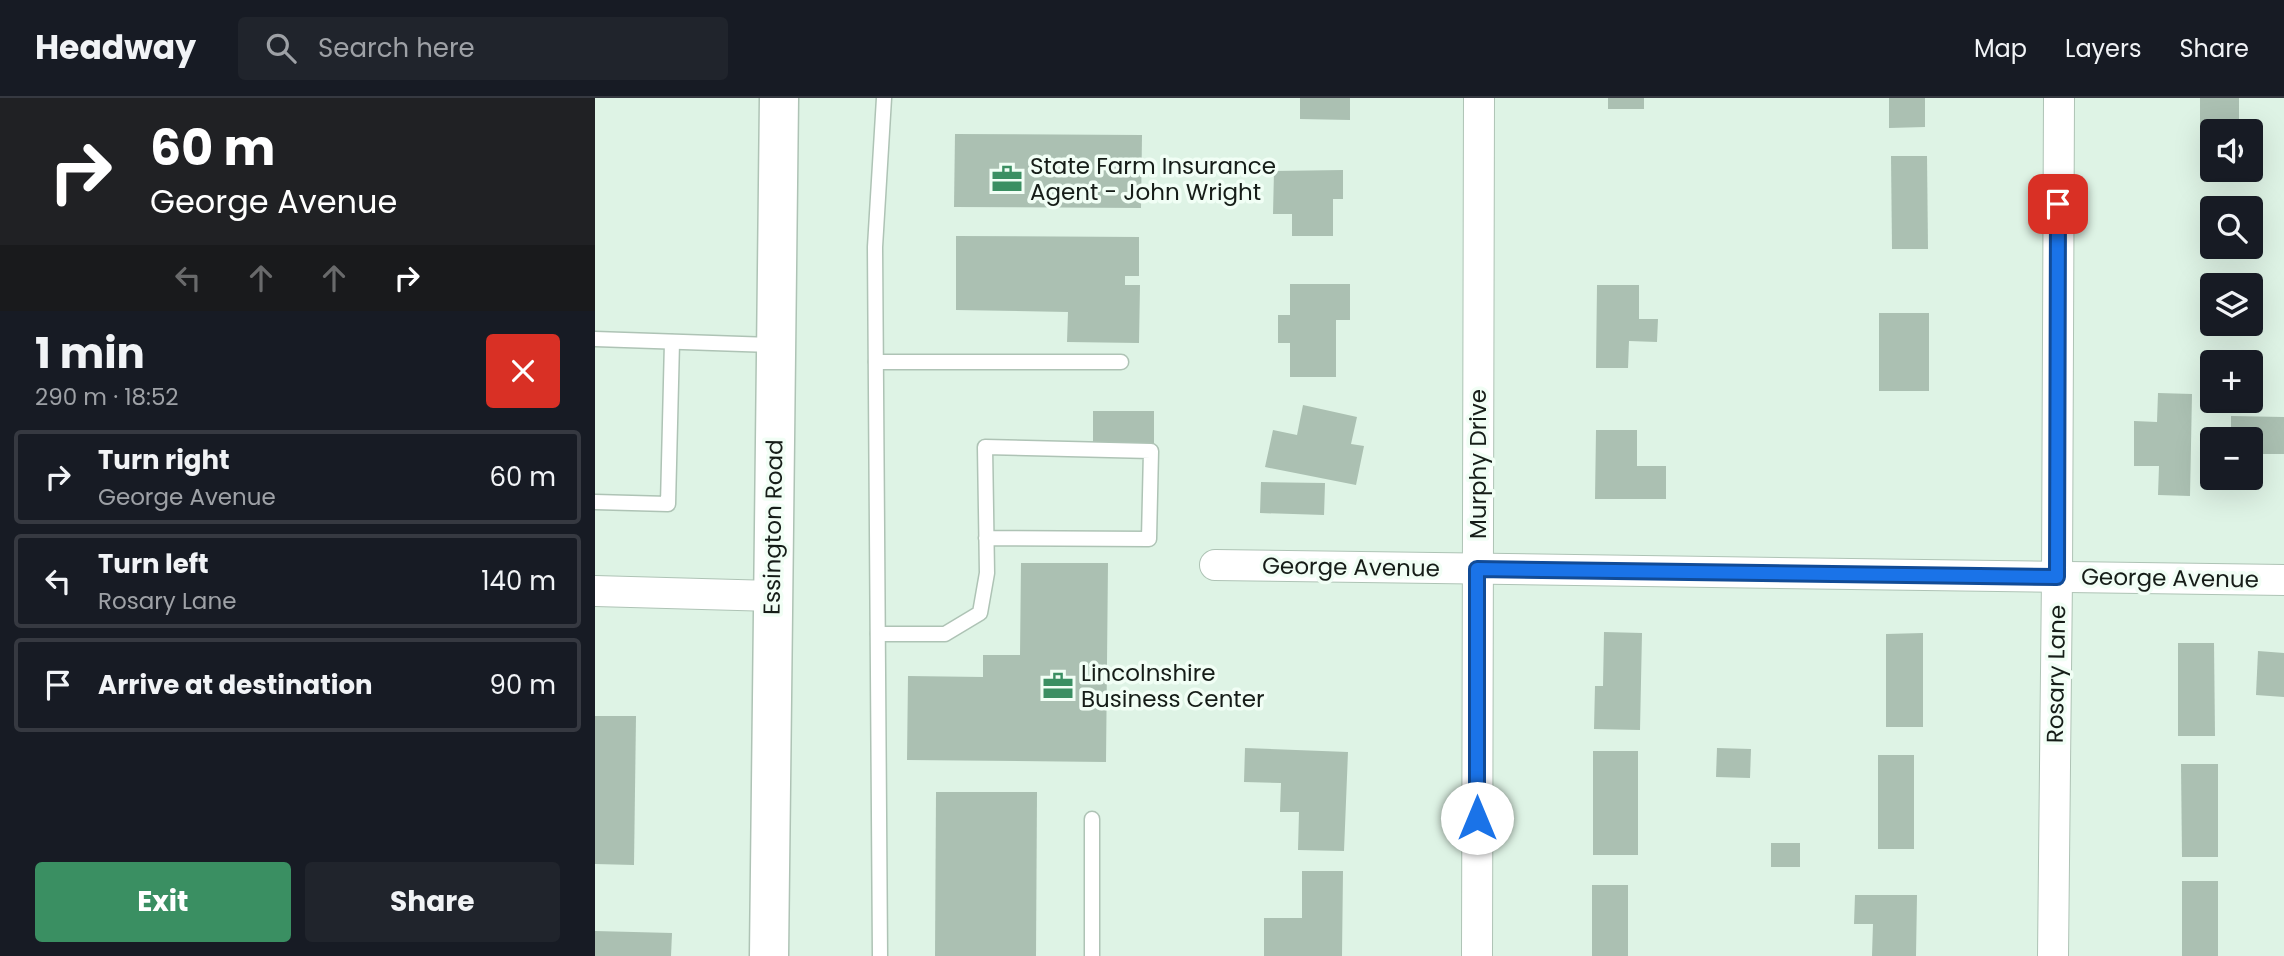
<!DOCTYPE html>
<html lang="en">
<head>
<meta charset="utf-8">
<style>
  body { margin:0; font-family:Poppins,sans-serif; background:#20242c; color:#f1f3f6; height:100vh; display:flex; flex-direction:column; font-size:26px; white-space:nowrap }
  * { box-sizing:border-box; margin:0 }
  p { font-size:23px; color:#9ea1a6 }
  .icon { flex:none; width:38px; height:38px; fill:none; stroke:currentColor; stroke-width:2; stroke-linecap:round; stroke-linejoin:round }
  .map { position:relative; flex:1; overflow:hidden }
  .details { display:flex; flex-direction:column; background:#171b24; width:595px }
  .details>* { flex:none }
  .banner { background:#202124; color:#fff; overflow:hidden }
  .controls { position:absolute; left:1605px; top:21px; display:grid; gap:14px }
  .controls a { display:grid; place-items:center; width:63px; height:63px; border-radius:7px; background:#171b24; box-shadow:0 7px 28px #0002; font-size:35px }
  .pin { position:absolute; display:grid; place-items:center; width:60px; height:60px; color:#fff; margin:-30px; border-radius:14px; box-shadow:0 4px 10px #0006 }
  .me { position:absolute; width:77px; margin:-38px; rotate:0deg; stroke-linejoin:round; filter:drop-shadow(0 0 5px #0008) }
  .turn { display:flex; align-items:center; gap:24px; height:147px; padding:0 35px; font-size:32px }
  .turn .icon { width:91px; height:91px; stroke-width:2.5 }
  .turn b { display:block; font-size:49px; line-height:60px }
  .lanes { display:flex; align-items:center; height:66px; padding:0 35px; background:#0003; justify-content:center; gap:35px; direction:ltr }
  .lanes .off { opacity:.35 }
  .round { display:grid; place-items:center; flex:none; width:74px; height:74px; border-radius:7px; background:#20242c }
  .overview { display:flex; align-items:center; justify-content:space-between; height:119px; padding:0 35px }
  h1 { font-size:42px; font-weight:700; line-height:52px }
  .primary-button { display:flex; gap:14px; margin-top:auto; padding:14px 35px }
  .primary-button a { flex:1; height:80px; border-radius:7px; background:#3a8f62; color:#fff; font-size:28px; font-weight:700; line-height:80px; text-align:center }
  .primary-button a+a { background:#20242c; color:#f1f3f6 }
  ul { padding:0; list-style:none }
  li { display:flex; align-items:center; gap:21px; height:94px; margin:0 14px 10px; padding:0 21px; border:4px solid #363941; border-radius:7px }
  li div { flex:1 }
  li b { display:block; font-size:26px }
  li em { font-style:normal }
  header { display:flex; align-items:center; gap:42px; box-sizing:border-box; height:98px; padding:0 35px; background:#171b24; border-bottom:2px solid #363941 }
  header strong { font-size:33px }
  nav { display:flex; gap:38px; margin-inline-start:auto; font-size:24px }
  .search { width:490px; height:63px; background:#20242c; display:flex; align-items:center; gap:18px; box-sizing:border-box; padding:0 24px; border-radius:7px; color:#9ea1a6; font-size:26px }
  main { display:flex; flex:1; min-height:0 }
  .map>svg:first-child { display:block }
  .building { fill:#abc0b2 }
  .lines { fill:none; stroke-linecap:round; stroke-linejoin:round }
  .service-casing { stroke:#aec3b5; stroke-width:17 }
  .minor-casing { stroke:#aec3b5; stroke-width:32 }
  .secondary-casing { stroke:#aec3b5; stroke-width:41 }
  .service { stroke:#fff; stroke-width:14 }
  .minor { stroke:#fff; stroke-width:30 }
  .secondary { stroke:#fff; stroke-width:38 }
  .route-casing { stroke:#114b97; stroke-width:18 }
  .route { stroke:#1a73e8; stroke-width:12 }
  .labels { text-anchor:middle; stroke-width:7; stroke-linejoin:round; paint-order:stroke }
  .poi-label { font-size:23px; fill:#161d18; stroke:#f1fef5; text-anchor:start }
  .street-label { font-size:23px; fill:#161d18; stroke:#f1fef5 }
</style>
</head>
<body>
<header>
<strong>Headway</strong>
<div class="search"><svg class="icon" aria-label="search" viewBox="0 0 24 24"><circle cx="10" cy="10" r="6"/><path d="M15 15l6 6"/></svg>Search here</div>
<nav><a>Map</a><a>Layers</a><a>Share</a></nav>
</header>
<main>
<section class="details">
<div class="banner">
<div class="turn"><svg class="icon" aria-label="right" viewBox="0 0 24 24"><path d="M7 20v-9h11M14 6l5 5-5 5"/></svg><div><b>60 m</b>George Avenue</div></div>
<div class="lanes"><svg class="icon off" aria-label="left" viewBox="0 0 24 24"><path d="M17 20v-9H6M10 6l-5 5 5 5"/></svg><svg class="icon off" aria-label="ahead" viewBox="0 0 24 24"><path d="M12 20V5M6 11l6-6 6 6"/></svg><svg class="icon off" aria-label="ahead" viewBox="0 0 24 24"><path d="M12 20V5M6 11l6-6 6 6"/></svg><svg class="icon" aria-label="right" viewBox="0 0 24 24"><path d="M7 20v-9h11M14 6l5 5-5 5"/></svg></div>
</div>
<div class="overview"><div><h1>1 min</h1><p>290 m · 18:52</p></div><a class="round" style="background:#d93025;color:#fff"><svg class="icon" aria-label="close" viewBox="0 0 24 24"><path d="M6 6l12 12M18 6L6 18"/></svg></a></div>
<ul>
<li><svg class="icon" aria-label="right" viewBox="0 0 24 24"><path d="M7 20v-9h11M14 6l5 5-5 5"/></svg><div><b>Turn right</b><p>George Avenue</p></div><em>60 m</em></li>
<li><svg class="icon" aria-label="left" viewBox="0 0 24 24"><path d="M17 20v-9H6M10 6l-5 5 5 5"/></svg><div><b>Turn left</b><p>Rosary Lane</p></div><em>140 m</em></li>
<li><svg class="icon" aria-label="arrive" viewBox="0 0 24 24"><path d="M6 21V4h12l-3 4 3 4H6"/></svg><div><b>Arrive at destination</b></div><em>90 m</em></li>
</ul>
<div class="primary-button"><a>Exit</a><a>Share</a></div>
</section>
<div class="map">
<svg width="1689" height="858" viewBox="0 0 1689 858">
  <rect width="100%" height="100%" fill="#def3e5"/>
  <g class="building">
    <path d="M705 0H755V22L705 21Z"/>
    <rect x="1013" y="0" width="36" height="11"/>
    <path d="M1294 0H1330V29L1294 30Z"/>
    <rect x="1605" y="0" width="39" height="29"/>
    <path d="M360 36 547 37 546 110 359 109Z"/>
    <path d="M1296 58H1332L1333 151H1297Z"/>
    <path d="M748 72V101H738V138H697V116H678L679 73Z"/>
    <path d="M361 138 544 139V178H530V187H545L544 245 472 244 473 214 361 212Z"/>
    <path d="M695 186H755V222H741V279H695V245H683V217H695Z"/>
    <path d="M1002 187H1044V221H1063L1062 244 1034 243 1033 270H1001Z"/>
    <rect x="1284" y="215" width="50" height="78"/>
    <path d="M1563 295 1597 296 1595 398 1563 397 1564 368H1539V323L1562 324Z"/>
    <path d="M708 307 762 319 756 346 769 348 761 387 670 369 678 332 702 337Z"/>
    <path d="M498 313H559V346L498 345Z"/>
    <path d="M1636 318 1689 319V356H1656V341H1636Z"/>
    <path d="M1001 332H1042V368H1071V401H1000Z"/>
    <path d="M666 384 730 385 729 417 665 415Z"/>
    <path d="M426 465H513L511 664 312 662 313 578 388 579V557H425Z"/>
    <path d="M1009 534 1047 535 1045 632 999 631 1000 588H1008Z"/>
    <path d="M1328 535V629H1291V536Z"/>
    <path d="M1583 545H1619L1620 638H1583Z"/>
    <path d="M1663 553 1689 555V599L1661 597Z"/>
    <path d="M0 618H41L39 767 0 766Z"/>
    <path d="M650 650 753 654 749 753 703 752 704 714H685L686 685 649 684Z"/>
    <path d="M1122 650 1156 651 1155 680 1121 679Z"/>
    <rect x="998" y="653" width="45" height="104"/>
    <rect x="1283" y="657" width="36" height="94"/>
    <path d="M1586 666H1623V759H1587Z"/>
    <path d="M341 694H442L441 858H340Z"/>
    <rect x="1176" y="745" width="29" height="24"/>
    <path d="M707 773H748L747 858H669V820H707Z"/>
    <rect x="1587" y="783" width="36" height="75"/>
    <rect x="997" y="787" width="36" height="71"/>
    <path d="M1260 797H1322L1321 858H1277L1278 826H1259Z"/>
    <path d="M0 833 77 835 76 858H0Z"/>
  </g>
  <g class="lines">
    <g class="service-casing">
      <g id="service">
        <path d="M0 241 179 247"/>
        <path d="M281 264H526"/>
        <path d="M0 404 73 406 77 244"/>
        <path d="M283 536H350L385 515 392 475 390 349 556 353 554 441 391 440"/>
        <path d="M285 858 280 149 289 0"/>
        <path d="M497 858V721"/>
      </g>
    </g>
    <g class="minor-casing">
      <g id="minor">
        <path d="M620 467 1689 482"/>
        <path d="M0 493 177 498"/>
        <path d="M882 858 884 0"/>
        <path d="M1458 858 1462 479 1464 0"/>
      </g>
    </g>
    <g class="secondary-casing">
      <path id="secondary" d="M174 858 184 0"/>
    </g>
    <use href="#service" class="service"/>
    <use href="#minor" class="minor"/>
    <use href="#secondary" class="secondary"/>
  </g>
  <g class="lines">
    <g class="route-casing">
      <path id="route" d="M882 720V471L1462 479 1463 106"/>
    </g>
    <use href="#route" class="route"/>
  </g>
  <defs>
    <g id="office-bare" transform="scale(2.415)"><path d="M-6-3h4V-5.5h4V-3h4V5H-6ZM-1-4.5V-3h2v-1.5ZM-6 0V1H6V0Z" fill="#3a8f62" stroke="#f1fef5" stroke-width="2.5" paint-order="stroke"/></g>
  </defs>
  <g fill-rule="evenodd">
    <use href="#office-bare" x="412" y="81"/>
    <use href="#office-bare" x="463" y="588"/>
  </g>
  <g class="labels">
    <g class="poi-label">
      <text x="435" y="76">State Farm Insurance<tspan x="435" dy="26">Agent - John Wright</tspan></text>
      <text x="486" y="583">Lincolnshire<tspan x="486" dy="26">Business Center</tspan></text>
    </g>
    <g class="street-label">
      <text transform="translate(883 366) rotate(-90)" y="8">Murphy Drive</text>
      <text transform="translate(178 429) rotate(-89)" y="8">Essington Road</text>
      <text transform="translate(756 469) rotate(1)" y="8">George Avenue</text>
      <text transform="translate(1575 480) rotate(1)" y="8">George Avenue</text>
      <text transform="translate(1461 576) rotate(-89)" y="8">Rosary Lane</text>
    </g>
  </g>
</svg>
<div class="controls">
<a><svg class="icon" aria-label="sound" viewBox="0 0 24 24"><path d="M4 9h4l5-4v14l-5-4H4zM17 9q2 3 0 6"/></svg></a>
<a><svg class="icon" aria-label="search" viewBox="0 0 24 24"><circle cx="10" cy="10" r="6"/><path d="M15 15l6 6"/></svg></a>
<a><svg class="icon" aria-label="layers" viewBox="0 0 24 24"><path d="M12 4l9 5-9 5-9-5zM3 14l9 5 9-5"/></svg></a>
<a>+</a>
<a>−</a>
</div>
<div class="pin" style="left:1463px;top:106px;background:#d93025"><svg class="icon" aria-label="arrive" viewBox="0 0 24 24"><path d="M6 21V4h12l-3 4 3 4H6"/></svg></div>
<svg class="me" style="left:882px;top:720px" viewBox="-20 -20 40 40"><circle r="19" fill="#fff"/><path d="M0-13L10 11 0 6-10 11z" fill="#1a73e8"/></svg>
</div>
</main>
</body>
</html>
